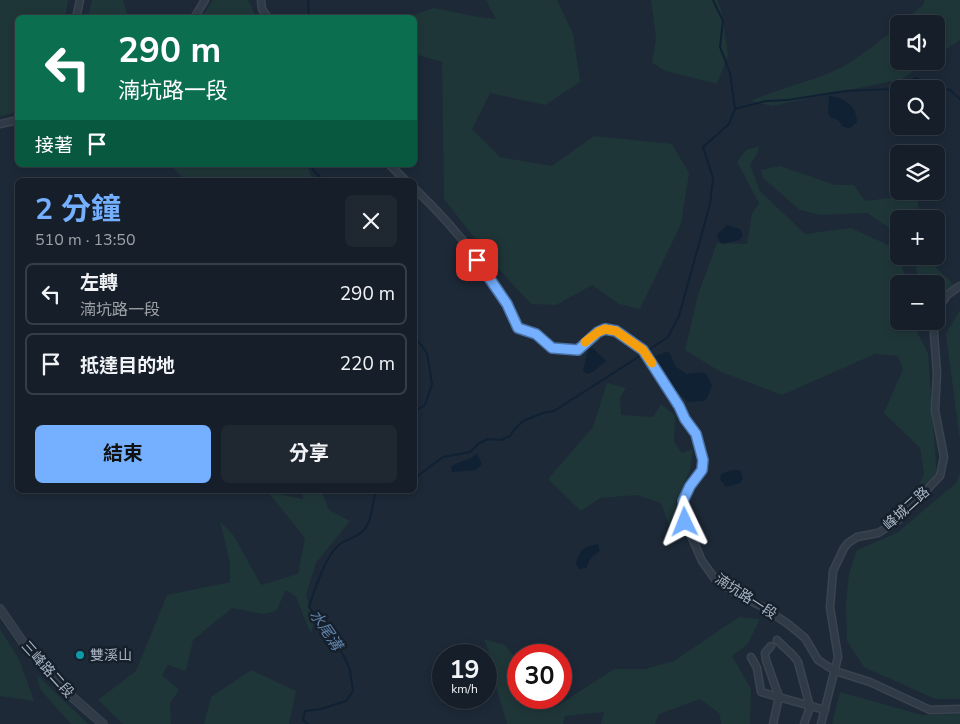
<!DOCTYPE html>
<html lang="zh-TW">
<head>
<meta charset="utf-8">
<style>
  body { margin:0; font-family:"Nunito Sans","Noto Sans TC",sans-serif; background:#1f2731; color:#f1f3f6; height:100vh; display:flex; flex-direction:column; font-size:19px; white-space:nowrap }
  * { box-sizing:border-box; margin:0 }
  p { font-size:16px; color:#9ea2a8 }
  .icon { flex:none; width:28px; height:28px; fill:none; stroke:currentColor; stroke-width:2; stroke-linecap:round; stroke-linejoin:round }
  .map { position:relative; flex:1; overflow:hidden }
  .drawer { position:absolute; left:15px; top:178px; width:402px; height:315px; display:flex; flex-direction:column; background:#161f29; border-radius:8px; box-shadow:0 2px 8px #0003,0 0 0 1px #353d46 }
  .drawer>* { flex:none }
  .guide { position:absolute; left:15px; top:15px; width:402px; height:152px; border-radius:8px; box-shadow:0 2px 8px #0003,0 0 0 1px #353d46; background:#0b6e4f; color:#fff; overflow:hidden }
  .fabs { position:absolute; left:890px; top:15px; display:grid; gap:10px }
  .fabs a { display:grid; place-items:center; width:55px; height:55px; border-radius:8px; background:#161f29; box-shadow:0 2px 8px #0003,0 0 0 1px #353d46; font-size:25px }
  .speed { position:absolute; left:432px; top:644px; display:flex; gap:10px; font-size:25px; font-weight:700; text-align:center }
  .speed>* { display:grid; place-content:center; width:65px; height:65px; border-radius:50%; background:#161f29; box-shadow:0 2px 8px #0003,0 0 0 1px #353d46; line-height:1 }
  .speed small { font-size:12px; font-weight:400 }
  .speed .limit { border:8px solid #d22; background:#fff; color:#111 }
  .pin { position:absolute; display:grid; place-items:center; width:42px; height:42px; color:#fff; margin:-21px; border-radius:10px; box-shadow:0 2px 8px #0006 }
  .me { position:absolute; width:55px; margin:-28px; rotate:358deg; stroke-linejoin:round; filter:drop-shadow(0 0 4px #0008) }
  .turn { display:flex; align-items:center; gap:18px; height:105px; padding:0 20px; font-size:22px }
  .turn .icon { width:65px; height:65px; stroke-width:2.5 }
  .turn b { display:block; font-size:35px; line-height:42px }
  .then { display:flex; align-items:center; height:48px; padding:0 20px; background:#0003; gap:10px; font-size:19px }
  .round { display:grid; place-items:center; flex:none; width:52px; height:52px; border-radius:8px; background:#1f2731 }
  .head { display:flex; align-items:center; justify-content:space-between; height:85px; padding:0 20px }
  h1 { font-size:30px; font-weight:700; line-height:38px; color:#74b0ff }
  .primary-button { display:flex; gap:10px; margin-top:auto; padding:10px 20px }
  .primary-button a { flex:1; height:58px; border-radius:8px; background:#74b0ff; color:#111; font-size:20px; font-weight:700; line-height:58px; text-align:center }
  .primary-button a+a { background:#1f2731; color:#f1f3f6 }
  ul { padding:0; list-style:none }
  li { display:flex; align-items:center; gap:15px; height:62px; margin:0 10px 8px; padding:0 10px; border:2px solid #353d46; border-radius:8px }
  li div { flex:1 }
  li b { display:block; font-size:19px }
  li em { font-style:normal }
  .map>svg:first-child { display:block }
  .green { fill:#1f3638 }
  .water { fill:#102134 }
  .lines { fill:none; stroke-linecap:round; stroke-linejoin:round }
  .stream { stroke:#102134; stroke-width:2 }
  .minor-casing { stroke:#394450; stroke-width:9 }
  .tertiary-casing { stroke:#394450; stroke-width:10 }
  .minor { stroke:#303b47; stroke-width:6 }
  .tertiary { stroke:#303b47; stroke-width:8 }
  .route-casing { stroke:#4b72a6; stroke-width:12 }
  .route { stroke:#74b0ff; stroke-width:9 }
  .slow { stroke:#f59e0b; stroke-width:9 }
  .culture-dot { fill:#0f9aa8; stroke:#16202b; stroke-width:2 }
  .labels { text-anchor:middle; stroke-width:5; stroke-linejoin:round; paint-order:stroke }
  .street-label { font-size:14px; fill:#a9b5c5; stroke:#16202b }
  .poi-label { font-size:14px; fill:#a9b5c5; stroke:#16202b; text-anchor:start }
  .water-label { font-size:15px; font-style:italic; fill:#5e81a8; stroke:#16202b }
</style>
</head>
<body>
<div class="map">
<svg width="960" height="724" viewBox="0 0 960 724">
  <rect width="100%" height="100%" fill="#1d2937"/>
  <g class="green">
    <path d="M0 0H68L65 17 18 18 17 111 10 114 0 116Z"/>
    <path d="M92 0H123L128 17H88Z"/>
    <path d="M213 0H248L256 17H202Z"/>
    <path d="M486 0H557L573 34 580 82 545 105 490 93 472 129 500 157 552 166 594 136 672 144 689 173 681 224 640 309 619 304 592 285 556 305 531 304 498 268 444 199 442 62 415 54V18H404L434 8 478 17 496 19Z"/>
    <path d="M651 0H717L722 13 728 55 717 84 666 71 652 63 656 38Z"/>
    <path d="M925 0H960V40L936 56V24H900L923 5Z"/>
    <path d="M899 25V61H929L902 79 772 106 751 101C777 89 805 83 832 72 857 61 878 42 899 25Z"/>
    <path d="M759 146 758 152 750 165 760 191 805 234 851 228 899 250 906 284H899V321H915L918 334 928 353 937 478 911 502 924 474 920 448 884 413 903 369 898 356 875 354 782 395 719 371 685 350 698 295 717 243 747 244 752 214 759 203 737 162 746 150Z"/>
    <path d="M170 165H307L313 180H185Z"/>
    <path d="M780 166 835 185H854L865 201 916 195 921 219H899V234L867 213 820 215 800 210 763 178 761 170Z"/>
    <path d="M915 256H932L937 269 954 284 936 310V284H918Z"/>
    <path d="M960 310V440L946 334Z"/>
    <path d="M607 383 626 388 620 398 621 415 653 417 661 404 675 416 674 442 682 453 693 449 690 470 676 501 678 532 670 528 661 503 637 495 600 498 581 511 548 479 593 427Z"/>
    <path d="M960 472V699H935L864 667 847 641 846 603 849 574 857 550 897 533 956 483Z"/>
    <path d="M303 490H321L329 510 350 521 316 563 306 595 314 622 311 634 296 597 286 590 276 611 263 614 232 608 193 640 186 671 168 665 162 675 179 690 170 703 171 724H123L98 700 136 671 167 595 230 582V563L220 521 234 536 261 585 298 574 305 538 268 492 303 499Z"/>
    <path d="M739 617 760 619 747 645 732 656 751 689 750 724H721L720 714 700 699 659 714 655 724H601L604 712 565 716 563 724H507L494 680 493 663 484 639 505 645 519 662V698H548L556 707 614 669H645L674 661Z"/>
    <path d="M0 629 19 659 34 701 0 696Z"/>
    <path d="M251 670 296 691 289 724H204L211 697Z"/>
    <path d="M37 675 88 724H71L40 689Z"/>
    <path d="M840 692 922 715 960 714V724H832Z"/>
  </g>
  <g class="water">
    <path d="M829 96C845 98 856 105 857 122L850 128 843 127 838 120 830 117 828 112Z"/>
    <path d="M727 225 740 229 743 236 739 240 722 244 719 241 717 235Z"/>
    <path d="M592 347 606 361C599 366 596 372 587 374L583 371 588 350Z"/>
    <path d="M666 352 670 353 675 366 686 374C701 372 706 368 712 386L707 398 704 401 688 402 674 388 664 370 656 361 655 356Z"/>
    <path d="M477 454 482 464 476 470 452 472 451 467C460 460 469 461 477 454Z"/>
    <path d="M732 470H740L743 478 740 483 726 487 720 479 721 474Z"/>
    <path d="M598 544 600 551C593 555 588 560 587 568L579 569 576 564C578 551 585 546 598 544Z"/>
  </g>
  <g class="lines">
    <g class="stream">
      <path d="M308 0 309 18"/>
      <path d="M735 109 766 101 788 100 845 91 890 89 916 78 937 88 950 90 960 99"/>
      <path d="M312 165 313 170 323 180"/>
      <path d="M415 337 427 353 432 384 425 405 415 411"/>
      <path d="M647 351 668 337 679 316 710 204 713 178 703 147 729 124 735 109 730 73 720 47 723 21 713 0"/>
      <path d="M415 478 443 457 470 452 478 444 488 439 501 440 510 436 514 430 523 421 543 413 554 411 643 354"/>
      <path d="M308 724 303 720 305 711 321 709 346 701 353 691 350 670 344 656 309 607C314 591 326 554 340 544 350 537 362 537 368 524 372 515 373 501 376 490"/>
    </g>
    <g class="minor-casing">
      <g id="minor">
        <path d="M261 0 262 9 268 18"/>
        <path d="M76 18 80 0"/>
        <path d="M194 18 205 0"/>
        <path d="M0 124 18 120"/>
        <path d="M390 165 405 180"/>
        <path d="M415 189C457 229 494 275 518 328L537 334 552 348 578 350 589 338 598 332 605 329 616 331 643 350 679 405 685 419 696 434 703 460 702 470 690 486 683 501 685 522 702 561 715 579 738 595 761 606 788 624 805 638 818 660 835 671 870 682 930 710 960 709"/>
        <path d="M936 313 947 295 960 286"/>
        <path d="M777 640C783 647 794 654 798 662L810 707 804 724"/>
        <path d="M771 646 765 653 766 660 779 697 773 724"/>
        <path d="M751 657 757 668 761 692 825 710"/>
        <path d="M821 724 838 657 830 607 833 571 844 548 848 543 857 537 878 533 896 522 940 476 944 457 935 410 937 373 934 334 935 321"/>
      </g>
    </g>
    <g class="tertiary-casing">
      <path id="tertiary" d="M0 609 29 651 71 696 103 724"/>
    </g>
    <use href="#minor" class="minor"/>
    <use href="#tertiary" class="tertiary"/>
  </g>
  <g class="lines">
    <g class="route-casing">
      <path id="route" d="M477 260 507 304 518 328 536 334 552 348 578 350 598 332 605 329 616 331 643 350 679 406 685 419 696 434 703 460 702 470 690 486 683 501 685 522"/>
    </g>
    <use href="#route" class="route"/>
    <path class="slow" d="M585 342 598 332 605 329 616 331 643 350 652 363"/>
  </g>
  <circle class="culture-dot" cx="80" cy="655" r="5"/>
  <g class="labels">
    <g class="street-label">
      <text transform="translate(906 508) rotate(-42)" y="5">峰城二路</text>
      <text transform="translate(746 596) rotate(33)" y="5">湳坑路一段</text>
      <text transform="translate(48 669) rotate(48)" y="5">三峰路二段</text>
    </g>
    <g class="poi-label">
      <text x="90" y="660">雙溪山</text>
    </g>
    <g class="water-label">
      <text transform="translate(326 630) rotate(56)" y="5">水尾溝</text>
    </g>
  </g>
</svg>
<div class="fabs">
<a><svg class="icon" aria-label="sound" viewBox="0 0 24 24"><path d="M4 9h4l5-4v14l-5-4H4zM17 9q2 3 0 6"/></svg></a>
<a><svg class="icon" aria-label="search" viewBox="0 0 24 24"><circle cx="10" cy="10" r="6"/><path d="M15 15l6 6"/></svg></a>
<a><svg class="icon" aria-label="layers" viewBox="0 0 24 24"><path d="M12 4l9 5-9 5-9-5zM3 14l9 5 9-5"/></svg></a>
<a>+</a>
<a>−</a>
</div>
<div class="speed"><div>19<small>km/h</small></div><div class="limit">30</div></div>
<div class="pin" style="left:477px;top:260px;background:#d93025"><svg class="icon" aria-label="arrive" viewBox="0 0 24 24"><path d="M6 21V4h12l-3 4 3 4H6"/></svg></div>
<svg class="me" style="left:685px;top:522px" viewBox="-20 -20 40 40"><path d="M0-17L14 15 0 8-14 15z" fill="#74b0ff" stroke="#fff" stroke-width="4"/></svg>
<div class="guide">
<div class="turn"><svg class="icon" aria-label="left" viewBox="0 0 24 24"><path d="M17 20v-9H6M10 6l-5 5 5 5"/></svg><div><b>290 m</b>湳坑路一段</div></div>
<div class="then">接著<svg class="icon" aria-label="arrive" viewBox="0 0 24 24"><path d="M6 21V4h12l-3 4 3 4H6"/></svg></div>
</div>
<section class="drawer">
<div class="head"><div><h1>2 分鐘</h1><p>510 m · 13:50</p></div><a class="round"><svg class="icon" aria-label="close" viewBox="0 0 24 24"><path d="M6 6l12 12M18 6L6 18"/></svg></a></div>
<ul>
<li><svg class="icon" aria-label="left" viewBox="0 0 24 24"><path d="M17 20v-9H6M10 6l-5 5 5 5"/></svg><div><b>左轉</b><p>湳坑路一段</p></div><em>290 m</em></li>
<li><svg class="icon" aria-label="arrive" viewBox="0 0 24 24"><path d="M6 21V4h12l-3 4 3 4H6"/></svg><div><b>抵達目的地</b></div><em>220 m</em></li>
</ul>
<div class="primary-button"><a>結束</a><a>分享</a></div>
</section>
</div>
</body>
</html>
